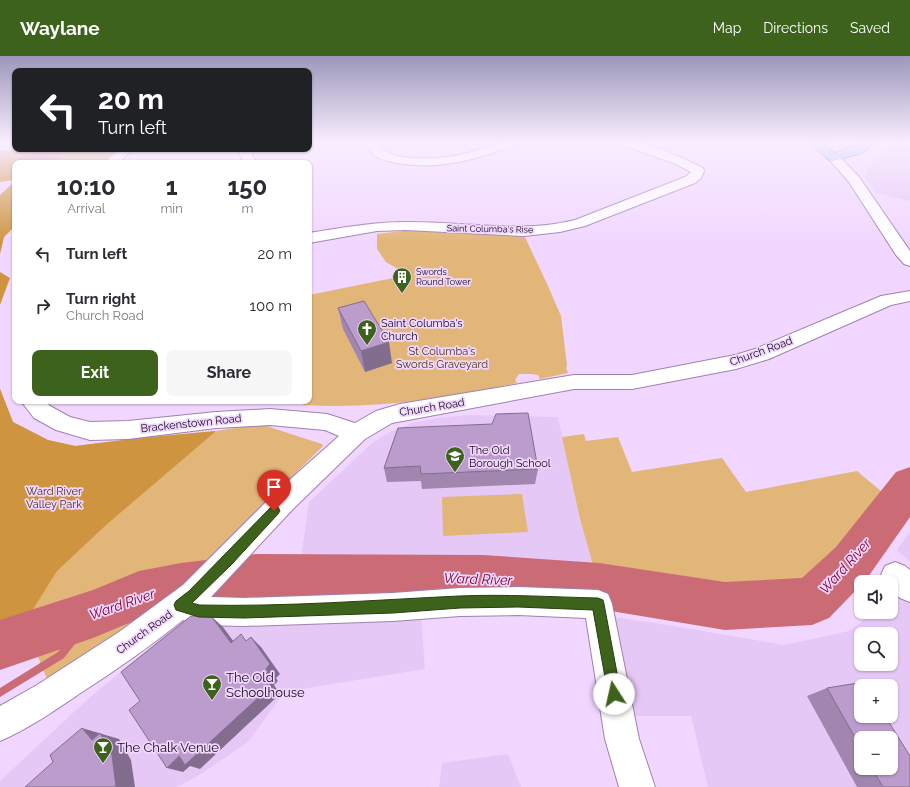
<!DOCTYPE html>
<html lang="en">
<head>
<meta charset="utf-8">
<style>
  body { margin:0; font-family:Raleway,sans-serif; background:#f7f7f7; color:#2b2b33; height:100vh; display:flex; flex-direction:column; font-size:15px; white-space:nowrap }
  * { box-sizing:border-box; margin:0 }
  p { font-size:13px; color:#7c7c81 }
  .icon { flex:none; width:22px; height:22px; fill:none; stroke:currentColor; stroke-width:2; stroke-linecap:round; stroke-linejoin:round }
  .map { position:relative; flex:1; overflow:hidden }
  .details { position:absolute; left:12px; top:104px; width:300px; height:244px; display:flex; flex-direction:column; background:#fff; border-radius:8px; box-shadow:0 1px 3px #0004 }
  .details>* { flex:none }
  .banner { position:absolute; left:12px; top:12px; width:300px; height:84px; border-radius:8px; box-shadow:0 1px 3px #0004; background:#202124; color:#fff; overflow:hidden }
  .tools { position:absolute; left:854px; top:519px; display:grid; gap:8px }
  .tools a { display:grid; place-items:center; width:44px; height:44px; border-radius:8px; background:#fff; box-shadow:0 1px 3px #0004; font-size:20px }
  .pin { position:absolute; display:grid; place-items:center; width:34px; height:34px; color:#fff; margin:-41px -17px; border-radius:50% 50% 50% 0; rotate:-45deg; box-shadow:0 0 4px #0007 }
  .pin .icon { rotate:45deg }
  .me { position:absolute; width:44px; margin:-22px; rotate:350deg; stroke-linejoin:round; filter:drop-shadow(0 0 3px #0008) }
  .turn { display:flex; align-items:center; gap:14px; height:84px; padding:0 20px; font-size:18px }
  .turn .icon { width:52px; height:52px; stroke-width:2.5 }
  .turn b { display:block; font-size:28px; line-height:34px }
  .eta { display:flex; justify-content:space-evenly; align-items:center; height:68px; text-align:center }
  .eta b { font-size:24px; font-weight:700; line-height:28px }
  .action { display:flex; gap:8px; margin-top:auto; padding:8px 20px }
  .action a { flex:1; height:46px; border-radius:8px; background:#3c621c; color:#fff; font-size:16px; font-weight:700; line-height:46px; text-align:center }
  .action a+a { background:#f7f7f7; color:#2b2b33 }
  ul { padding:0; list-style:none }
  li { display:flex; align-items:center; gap:12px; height:52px; padding:0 20px }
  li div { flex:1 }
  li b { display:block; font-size:15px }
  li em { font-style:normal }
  header { display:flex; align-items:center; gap:24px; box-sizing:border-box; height:56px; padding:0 20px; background:#3c621c; color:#fff }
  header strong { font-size:19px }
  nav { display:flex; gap:22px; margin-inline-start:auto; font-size:14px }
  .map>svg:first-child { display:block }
  .built { fill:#e6c8f6; fill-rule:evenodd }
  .green { fill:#e2b579 }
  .forest { fill:#ce943f }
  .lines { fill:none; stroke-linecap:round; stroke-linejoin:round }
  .stream { fill:#cb6b76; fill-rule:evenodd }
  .river { fill:#cb6b76; fill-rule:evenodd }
  .minor-casing { stroke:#9f81af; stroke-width:2 }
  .major-casing { stroke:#3665a4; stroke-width:2 }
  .minor { fill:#fff; fill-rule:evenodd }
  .major { fill:#91bff5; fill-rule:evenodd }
  .wall { fill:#a186af; fill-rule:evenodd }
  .shaded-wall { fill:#836d8f }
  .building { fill:#bb9ccc; stroke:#836d8f }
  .route { fill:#3c621c; stroke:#274012 }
  .labels { text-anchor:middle; stroke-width:3.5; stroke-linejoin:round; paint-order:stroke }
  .far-street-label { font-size:9px; fill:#160b1c; stroke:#f1d7ff }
  .far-poi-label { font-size:9px; fill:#160b1c; stroke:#f1d7ff; text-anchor:start }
  .poi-label { font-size:11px; fill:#160b1c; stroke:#f1d7ff; text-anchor:start }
  .park-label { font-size:11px; fill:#4b320f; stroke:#f1d7ff }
  .street-label { font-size:11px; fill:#160b1c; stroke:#f1d7ff }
  .near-poi-label { font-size:13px; fill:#160b1c; stroke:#f1d7ff; text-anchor:start }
  .near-water-label { font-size:14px; font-style:italic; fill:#82042b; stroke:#f1d7ff }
</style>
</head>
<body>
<header>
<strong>Waylane</strong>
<nav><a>Map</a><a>Directions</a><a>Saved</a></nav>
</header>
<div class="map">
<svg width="910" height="731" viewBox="0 0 910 731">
  <rect width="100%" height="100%" fill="#f1d7ff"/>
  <g class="built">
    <path d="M893 86H910V145L876 137 866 123 867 115 875 104Z"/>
    <path d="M467 359 558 361 580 463 596 520 299 515 309 446 372 387 388 377 412 367 439 362Z"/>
    <path d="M910 476V506L897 494Z"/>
    <path d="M910 531V731H708L691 660H627L612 561 668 569 784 589 849 575 875 556H891V545ZM861 578H891V608H861ZM861 630H891V660H861ZM861 682H891V712H861Z"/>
    <path d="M421 559 425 613 290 635 281 641 248 686 201 718 177 731H0V725L89 642 186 562 215 561 252 570Z"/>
    <path d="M508 698 521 731H439L442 707Z"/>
  </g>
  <g class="green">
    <path d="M412 174 524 179 548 230 561 260 567 309 566 312 568 317 540 323 538 319 531 318H519L515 324 517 327C448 343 375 353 303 349L302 345H309V239L408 219 386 206 377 193V178Z"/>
    <path d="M0 333 13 366 48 384 75 390 140 382 216 375 260 368 322 388 323 390 158 554 47 623 36 596 30 558 0 569Z"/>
    <path d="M584 378 586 385 618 381 632 416 722 402 746 436 857 415 888 441 841 501 818 523 794 531 725 538 596 520 580 463 562 381Z"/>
    <path d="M522 438 528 476 443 480 442 441Z"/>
  </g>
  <g class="forest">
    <path d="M19 93H121L103 107H15V124L0 126V95Z"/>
    <path d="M15 125V170L4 181 0 198V139Z"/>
    <path d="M0 216 10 222 0 249Z"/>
    <path d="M0 333 13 366 48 384 75 390 140 382 216 375 106 469 57 515 30 558 0 569Z"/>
  </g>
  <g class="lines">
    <path class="stream" d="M93 554 96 555 97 558 96 561 64 602 0 641V632L58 596 90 555Z"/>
    <g class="river">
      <path d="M41 93H68C57 109 29 107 14 107L18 103Z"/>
      <path d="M910 411V461L868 521 864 526H861V529L829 562 812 569 725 574 599 553 483 545 256 542 181 553 141 562 93 582 0 614V564L93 534 139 515 181 507 256 498 483 499 599 507 725 526 802 522 836 491 896 416Z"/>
    </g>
    <g class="minor-casing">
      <g id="minor">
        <path d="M365 86H377C378 88 380 91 382 93 397 106 444 103 463 98 482 94 502 83 522 86L520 88C478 102 442 115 397 107 389 105 380 104 374 99 370 96 368 90 365 86Z"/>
        <path d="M617 86C640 82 682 101 703 112L704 115 701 122 695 127 585 170 560 176 524 180 406 174 377 175 309 187V177C341 172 373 166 405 166 462 165 519 178 575 164L685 121 691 116 676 108 619 88Z"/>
        <path d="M120 93H134L118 107H104Z"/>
        <path d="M240 93H252V99L257 107H245L240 99Z"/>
        <path d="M833 97 837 98 859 121 910 195V210L904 208 896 199 849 126 827 101 829 98Z"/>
        <path d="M910 235V245L891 249 769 303 736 313 632 333H574L392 367 365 383 293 453 211 541 244 542 393 537 460 532 518 531 598 534 608 538 612 548 639 683 655 731H619L605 683 586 562 518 559 460 560 393 565 244 570 199 569 183 564C149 591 115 615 79 638 54 655 28 673 0 685V650L37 629 119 576 183 529 275 437 339 380 325 374 270 369 216 372 128 383 90 384 56 374 34 362 21 345H45L50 350 70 361 90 366 128 365 216 356 270 353 327 358 355 367 376 355 400 348 574 319H632L735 299 755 293 881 240Z"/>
        <path d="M895 506 905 510 910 514V546L900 542 891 534V526H884L881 519 885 510Z"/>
      </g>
    </g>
    <g class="major-casing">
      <path id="major" d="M810 86H822L835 97C849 92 863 84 877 86L861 97 833 105 829 104Z"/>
    </g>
    <use href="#minor" class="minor"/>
    <use href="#major" class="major"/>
  </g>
  <g class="wall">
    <path d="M338 252 392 307 365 316 343 273Z"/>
    <path d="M398 372 538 413 535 428 422 433 421 425 387 426 384 412Z"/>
    <path d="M827 632 910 731H857L807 640ZM861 682 891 712H861Z"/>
  </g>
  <g class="shaded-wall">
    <path d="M389 286 392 307 365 316 361 295Z"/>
    <path d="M211 560 223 571 242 597 231 587Z"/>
    <path d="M251 581 261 591 280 618 276 622 278 625 274 629 280 638 200 713 190 710 183 716 167 712 264 620 266 613Z"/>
    <path d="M82 672 119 683 131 704 135 731H116L92 684Z"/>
  </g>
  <g class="building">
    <path d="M364 245 389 286 361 295 338 252Z"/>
    <path d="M528 357 538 413 421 418 420 410 384 412 398 372 492 368 496 358Z"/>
    <path d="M191 560H211L231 587 241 578 246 585 251 581 270 608 266 613 268 616 264 620 271 630 185 709 179 700 167 712 129 654 140 645 121 616Z"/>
    <path d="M864 626 866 630H861V660H885L910 700V731H883L872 712H891V682H861V692L827 632Z"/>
    <path d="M82 672 92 684 100 677 112 699 116 731H25L53 706 50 699Z"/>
  </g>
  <linearGradient id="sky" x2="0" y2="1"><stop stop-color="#9c97ba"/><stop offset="0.46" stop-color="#f9edff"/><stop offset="1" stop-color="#f9edff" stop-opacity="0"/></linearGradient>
  <rect width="910" height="188" fill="url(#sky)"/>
  <path class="route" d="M274 450 278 451 280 455 278 458 232 508 192 547 199 549C286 551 373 544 459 540 506 538 552 541 598 542L603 544 604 548 621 638 619 643 614 645 610 643 608 638 593 554 518 551 460 552 393 557 244 562 199 561 176 554 174 549 176 545 189 535 271 451Z"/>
  <defs>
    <g id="building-pin" transform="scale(1)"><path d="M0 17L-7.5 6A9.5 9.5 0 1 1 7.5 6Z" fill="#3c621c" stroke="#f1d7ff"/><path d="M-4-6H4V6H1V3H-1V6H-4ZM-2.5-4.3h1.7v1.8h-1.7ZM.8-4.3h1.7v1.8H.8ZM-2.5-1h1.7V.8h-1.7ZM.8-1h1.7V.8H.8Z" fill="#fff"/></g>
    <g id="church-pin" transform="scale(1)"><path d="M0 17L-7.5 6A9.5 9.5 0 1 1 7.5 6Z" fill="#3c621c" stroke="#f1d7ff"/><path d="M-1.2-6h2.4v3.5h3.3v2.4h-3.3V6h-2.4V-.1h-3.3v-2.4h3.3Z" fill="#fff"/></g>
    <g id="school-pin" transform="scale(1)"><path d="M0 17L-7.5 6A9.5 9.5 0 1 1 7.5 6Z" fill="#3c621c" stroke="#f1d7ff"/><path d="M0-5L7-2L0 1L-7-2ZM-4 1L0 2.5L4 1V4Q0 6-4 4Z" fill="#fff"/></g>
    <g id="bar-pin" transform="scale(1)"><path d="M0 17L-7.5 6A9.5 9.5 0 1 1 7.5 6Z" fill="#3c621c" stroke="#f1d7ff"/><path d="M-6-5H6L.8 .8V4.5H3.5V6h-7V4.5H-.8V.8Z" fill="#fff"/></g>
  </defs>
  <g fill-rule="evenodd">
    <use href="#building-pin" x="402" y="221"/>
    <use href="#church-pin" x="367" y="273"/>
    <use href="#school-pin" x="455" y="400"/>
    <use href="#bar-pin" x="212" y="628"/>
    <use href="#bar-pin" x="103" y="691"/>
  </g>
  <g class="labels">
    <g class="far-street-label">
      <text transform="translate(490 173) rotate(1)" y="3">Saint Columba's Rise</text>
    </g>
    <g class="far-poi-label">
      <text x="416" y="219">Swords<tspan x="416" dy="10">Round Tower</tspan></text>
    </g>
    <g class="poi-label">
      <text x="381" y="271">Saint Columba's<tspan x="381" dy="13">Church</tspan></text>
      <text x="469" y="398">The Old<tspan x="469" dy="13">Borough School</tspan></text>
    </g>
    <g class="park-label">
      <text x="442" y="299">St Columba's<tspan x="442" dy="13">Swords Graveyard</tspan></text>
      <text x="54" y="439">Ward River<tspan x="54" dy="13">Valley Park</tspan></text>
    </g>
    <g class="street-label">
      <text transform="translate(761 295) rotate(-20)" y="4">Church Road</text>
      <text transform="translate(432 351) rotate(-9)" y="4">Church Road</text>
      <text transform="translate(191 367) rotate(-6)" y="4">Brackenstown Road</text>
      <text transform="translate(144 576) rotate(-36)" y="4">Church Road</text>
    </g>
    <g class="near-poi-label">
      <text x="226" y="626">The Old<tspan x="226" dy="15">Schoolhouse</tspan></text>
      <text x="117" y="696">The Chalk Venue</text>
    </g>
    <g class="near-water-label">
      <text transform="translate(845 510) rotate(-48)" y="5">Ward River</text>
      <text transform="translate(478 523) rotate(2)" y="5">Ward River</text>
      <text transform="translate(122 548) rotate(-19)" y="5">Ward River</text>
    </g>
  </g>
</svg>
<div class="tools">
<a><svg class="icon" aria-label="sound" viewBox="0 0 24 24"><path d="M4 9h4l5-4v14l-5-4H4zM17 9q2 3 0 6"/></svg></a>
<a><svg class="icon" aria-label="search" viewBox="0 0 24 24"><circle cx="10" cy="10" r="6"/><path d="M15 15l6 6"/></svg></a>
<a>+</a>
<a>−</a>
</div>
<div class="pin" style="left:274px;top:455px;background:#d93025"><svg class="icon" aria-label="arrive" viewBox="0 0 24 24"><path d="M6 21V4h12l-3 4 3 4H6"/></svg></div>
<svg class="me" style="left:614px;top:638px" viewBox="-20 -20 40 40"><circle r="19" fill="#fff"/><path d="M0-13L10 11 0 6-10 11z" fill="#3c621c"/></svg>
<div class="banner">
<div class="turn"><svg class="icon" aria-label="left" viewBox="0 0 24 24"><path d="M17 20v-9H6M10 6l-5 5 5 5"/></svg><div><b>20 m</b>Turn left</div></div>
</div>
<section class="details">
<div class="eta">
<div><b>10:10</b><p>Arrival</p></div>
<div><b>1</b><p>min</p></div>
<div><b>150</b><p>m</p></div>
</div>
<ul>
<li><svg class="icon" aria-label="left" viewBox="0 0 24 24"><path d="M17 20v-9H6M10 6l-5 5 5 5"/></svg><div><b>Turn left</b></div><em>20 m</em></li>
<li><svg class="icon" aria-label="right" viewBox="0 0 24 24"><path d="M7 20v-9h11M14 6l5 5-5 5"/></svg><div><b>Turn right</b><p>Church Road</p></div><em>100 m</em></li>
</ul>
<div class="action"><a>Exit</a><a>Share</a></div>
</section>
</div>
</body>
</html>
